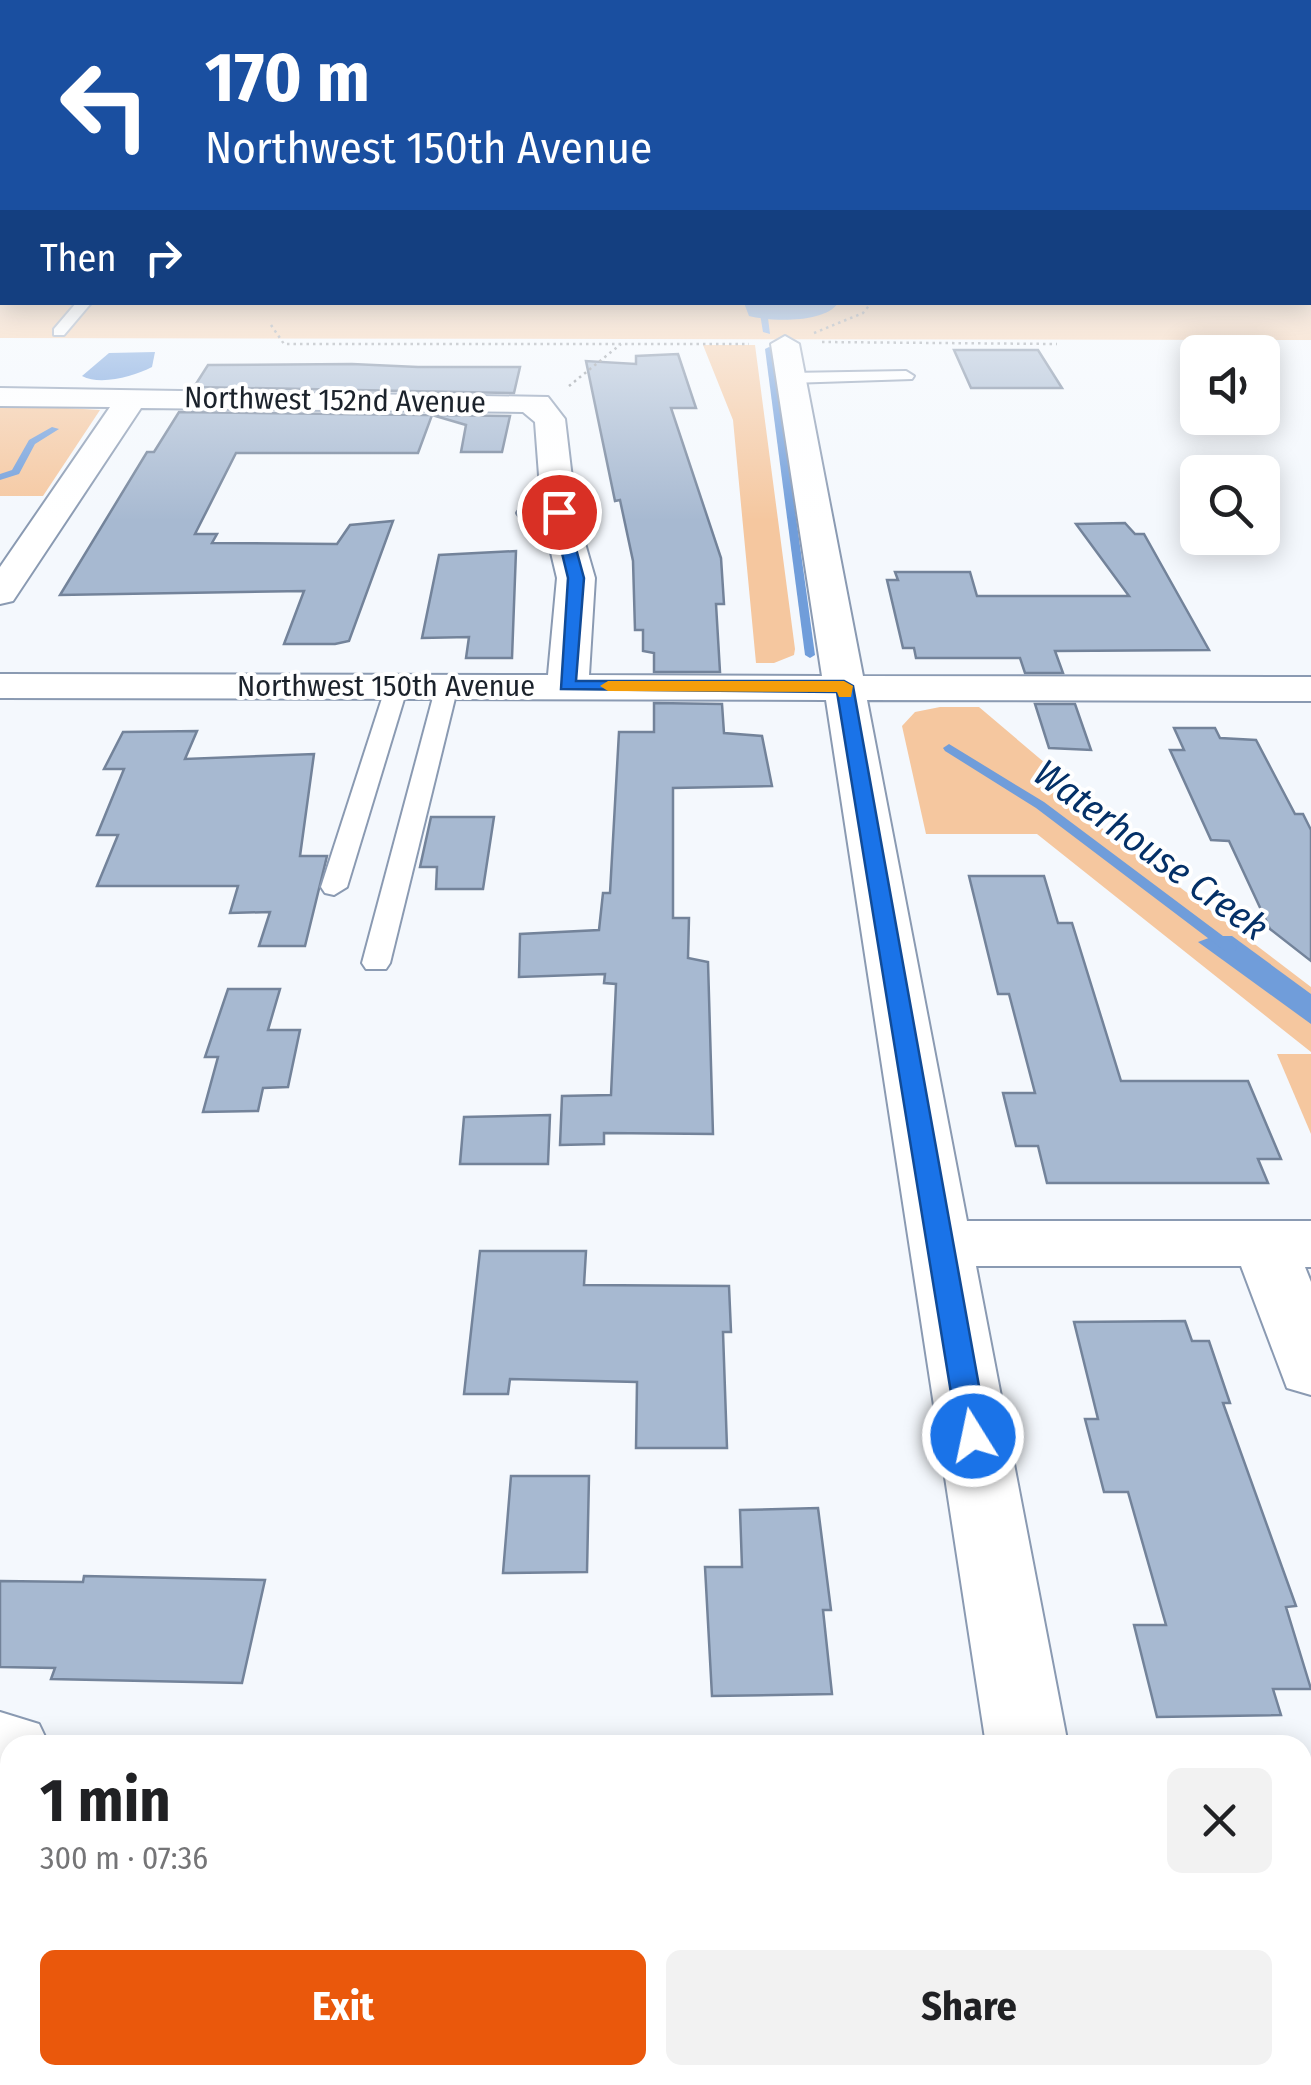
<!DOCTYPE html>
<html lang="en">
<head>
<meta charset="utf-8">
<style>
  body { margin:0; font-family:"Fira Sans Condensed",sans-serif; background:#f2f2f2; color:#202124; height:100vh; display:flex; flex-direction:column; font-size:38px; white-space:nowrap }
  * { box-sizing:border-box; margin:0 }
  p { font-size:32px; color:#757577 }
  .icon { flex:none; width:55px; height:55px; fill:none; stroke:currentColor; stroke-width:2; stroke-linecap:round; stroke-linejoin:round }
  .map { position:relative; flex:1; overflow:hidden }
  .details { position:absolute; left:0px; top:1735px; width:1312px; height:350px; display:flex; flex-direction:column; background:#fff; border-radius:30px 30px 0 0; box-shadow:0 5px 25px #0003 }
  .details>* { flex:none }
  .banner { position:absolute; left:0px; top:0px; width:1312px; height:305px; box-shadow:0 5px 25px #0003; background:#1a4fa0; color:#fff; overflow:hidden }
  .controls { position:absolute; left:1180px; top:335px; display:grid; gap:20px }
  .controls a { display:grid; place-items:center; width:100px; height:100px; border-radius:15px; background:#fff; box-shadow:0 5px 25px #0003; font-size:50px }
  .pin { position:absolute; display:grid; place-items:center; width:85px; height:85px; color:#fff; margin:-42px; border:5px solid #fff; border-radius:50%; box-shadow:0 2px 10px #0007 }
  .me { position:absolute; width:110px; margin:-55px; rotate:350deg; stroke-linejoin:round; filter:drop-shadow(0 0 8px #0008) }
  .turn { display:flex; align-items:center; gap:35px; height:210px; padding:0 40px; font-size:45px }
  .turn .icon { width:130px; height:130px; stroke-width:2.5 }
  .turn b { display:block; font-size:70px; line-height:85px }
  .then { display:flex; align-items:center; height:95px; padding:0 40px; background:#0003; gap:20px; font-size:38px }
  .round { display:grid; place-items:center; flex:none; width:105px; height:105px; border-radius:15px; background:#f2f2f2 }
  .overview { display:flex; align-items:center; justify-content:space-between; height:170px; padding:0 40px }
  h1 { font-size:60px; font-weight:700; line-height:75px }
  .primary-button { display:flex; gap:20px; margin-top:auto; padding:20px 40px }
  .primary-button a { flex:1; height:115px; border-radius:15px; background:#ea580c; color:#fff; font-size:40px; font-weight:700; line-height:115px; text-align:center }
  .primary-button a+a { background:#f2f2f2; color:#202124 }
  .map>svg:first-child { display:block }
  .green { fill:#f5c79f }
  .water { fill:#709dda }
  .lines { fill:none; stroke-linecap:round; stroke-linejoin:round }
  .stream { fill:#709dda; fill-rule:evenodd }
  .building { fill:#a7b9d1; stroke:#73839a; stroke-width:2.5 }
  .service-casing { stroke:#8a9ab2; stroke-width:4 }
  .minor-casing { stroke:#8a9ab2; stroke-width:4 }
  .path { stroke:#8c9198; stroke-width:2.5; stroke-dasharray:2.5 4; stroke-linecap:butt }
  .service { fill:#fff; fill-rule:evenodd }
  .minor { fill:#fff; fill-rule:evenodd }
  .route { fill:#1a73e8; stroke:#114b97; stroke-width:2.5 }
  .slow { fill:#f59e0b }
  .labels { text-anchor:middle; stroke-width:8; stroke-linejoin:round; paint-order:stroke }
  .far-street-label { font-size:30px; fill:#1b222b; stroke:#fff }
  .water-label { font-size:38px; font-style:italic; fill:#043067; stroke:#fff }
</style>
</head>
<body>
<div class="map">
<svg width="1311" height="2085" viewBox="0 0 1311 2085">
  <rect width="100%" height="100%" fill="#f4f8fd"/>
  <g class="green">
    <path d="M0 229 2 302H1310L1311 229V340L0 338Z"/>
    <path d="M703 345H755L795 649 794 655 774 663H756L733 420Z"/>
    <path d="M0 404 100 410 43 496H0Z"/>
    <path d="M940 707H979L1091 802 1069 803 1311 987V1052L1037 834H926L902 726 915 712Z"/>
    <path d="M1277 1054H1311V1134Z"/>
  </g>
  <g class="water">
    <path d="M838 303C825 323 772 322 749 316L744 303Z"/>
    <path d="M155 352 152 367C134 376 101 386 82 376L109 353Z"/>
    <path d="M1214 936H1232L1311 994V1024L1198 942Z"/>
  </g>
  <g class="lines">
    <g class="stream">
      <path d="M758 302H766L770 334 763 332Z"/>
      <path d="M769 347 773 349 815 655 810 658 805 655 765 349Z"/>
      <path d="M52 427 59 429 35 444 19 474 0 480V474L12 470 29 440Z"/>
      <path d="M949 744 1044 802 1235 945 1237 948 1235 951H1225L1036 808 945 751 943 748Z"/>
    </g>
  </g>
  <g class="building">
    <path d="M954 350H1038L1062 388H971Z"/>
    <path d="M678 354 696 408H671L721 558 724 604H716L720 672H654V653L643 651V630H635L633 561 620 500 615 501 586 361 636 364V356Z"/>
    <path d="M352 364 418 367H520L514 393 194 387 208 365Z"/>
    <path d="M179 412 510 416 502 452H461L466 425 432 415 418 453H236L195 534H217L212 543 337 544 350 525 393 521 349 641 335 644H284L304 591 60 595 147 452H154Z"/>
    <path d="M1125 523 1135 534H1144L1209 650 1055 651 1063 673H1025L1020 658H916L914 648H903L887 580H898L895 572H970L977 596H1129L1076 524Z"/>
    <path d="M516 551 512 658H466L469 637 422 638 439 555Z"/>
    <path d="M654 703 722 704 724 733 762 736 772 786 673 788V918H689L688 958 708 962 713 1134 604 1133V1144L560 1145 562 1096 611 1095 616 984 604 983 605 974 519 977 520 934 599 930 603 893H610L619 732H654Z"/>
    <path d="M1035 704H1075L1091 750 1049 748Z"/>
    <path d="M1174 728H1215L1220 738 1256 740 1295 814H1303L1311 830V961L1270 929 1229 841 1211 840 1170 750H1184Z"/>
    <path d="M197 731 185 759 314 754 300 856H327L305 946H259L270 912 230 913 238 886H97L118 835H97L124 769H104L123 732Z"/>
    <path d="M431 817H494L483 889H436L437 867H420Z"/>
    <path d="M969 876H1044L1058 923H1072L1121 1081H1248L1281 1159H1258L1268 1183H1047L1038 1146H1016L1003 1093H1035L1009 994H998Z"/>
    <path d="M228 989H280L268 1030H300L288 1087 263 1088 258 1111 203 1112 218 1057H205Z"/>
    <path d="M550 1115 548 1164H460L464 1117Z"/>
    <path d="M480 1251H586L584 1285 729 1286 731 1332H723L727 1448H636L637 1382 510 1379 508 1394H464Z"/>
    <path d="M1185 1321 1192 1341H1209L1230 1403H1223L1296 1606 1286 1607 1311 1689H1273L1281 1715 1157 1717 1134 1625H1166L1128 1492H1104L1085 1419H1098L1074 1322Z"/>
    <path d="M511 1476H589L587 1572 503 1573Z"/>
    <path d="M818 1508 831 1610H823L832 1694 712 1696 705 1567H742L740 1510Z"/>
    <path d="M84 1576 265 1580 242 1683 51 1679 55 1668 0 1667V1581L83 1582Z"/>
  </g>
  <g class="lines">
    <g class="service-casing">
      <g id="service">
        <path d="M77 302H92L64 335H54V329Z"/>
        <path d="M906 371 914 376 912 379 790 383 782 378 790 373Z"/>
        <path d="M397 679 408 686 347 887 334 895 325 893 321 887 386 686Z"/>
        <path d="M447 679 458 686 390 963 386 969H366L362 963 436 686Z"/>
      </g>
    </g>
    <g class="minor-casing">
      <g id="minor">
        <path d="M785 336 799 344 863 676 1311 677V701L867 700 967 1221H1311V1267H1305L1311 1282V1395L1287 1388 1241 1266H976L1068 1745H986L826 700 0 698V674L548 675 557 578 544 523 522 520 517 513 522 506 541 502 535 422 523 412 141 408 13 601 0 604V567L110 407 0 406V388L548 397 565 419 576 512 595 578 589 675 822 676 771 344Z"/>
        <path d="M0 1712 39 1724 49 1745H10V1790H0Z"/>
        <path d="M1036 2075H1130L1133 2085H1037Z"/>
      </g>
    </g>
    <g class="path">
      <path d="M271 325 284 344H749"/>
      <path d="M814 333 863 313 872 302"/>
      <path d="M822 342 1057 344"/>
      <path d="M569 386 621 344"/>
    </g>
    <use href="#service" class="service"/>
    <use href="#minor" class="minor"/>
  </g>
  <linearGradient id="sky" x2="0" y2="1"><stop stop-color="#78abe2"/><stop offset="0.44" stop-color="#fafcfe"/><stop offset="1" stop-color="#fafcfe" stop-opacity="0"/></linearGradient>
  <rect width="1311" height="521" fill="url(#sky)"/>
  <path class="route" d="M559 508 566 512 584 578 576 681H844L853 686 988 1436 983 1445H963L958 1436 837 692 561 689 568 578 552 512Z"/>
  <path class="slow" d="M844 681 853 686 851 697H839L837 692 608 691 600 686 608 681Z"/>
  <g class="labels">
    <g class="far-street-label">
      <text transform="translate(335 400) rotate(1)" y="10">Northwest 152nd Avenue</text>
      <text x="386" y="696">Northwest 150th Avenue</text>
    </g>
    <g class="water-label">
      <text transform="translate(1151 850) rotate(36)" y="13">Waterhouse Creek</text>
    </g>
  </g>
</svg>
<div class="controls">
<a><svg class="icon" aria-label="sound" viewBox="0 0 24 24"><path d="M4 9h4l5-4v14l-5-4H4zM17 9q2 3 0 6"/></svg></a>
<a><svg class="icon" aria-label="search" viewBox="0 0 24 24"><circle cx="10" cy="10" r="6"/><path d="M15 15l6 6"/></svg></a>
</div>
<div class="pin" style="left:559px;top:512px;background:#d93025"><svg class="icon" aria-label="arrive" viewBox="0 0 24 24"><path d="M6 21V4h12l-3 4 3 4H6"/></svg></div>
<svg class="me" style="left:973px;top:1436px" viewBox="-20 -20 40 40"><circle r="17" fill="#1a73e8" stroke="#fff" stroke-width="3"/><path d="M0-11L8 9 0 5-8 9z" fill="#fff"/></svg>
<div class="banner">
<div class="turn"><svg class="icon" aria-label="left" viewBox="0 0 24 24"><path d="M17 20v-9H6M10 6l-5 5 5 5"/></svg><div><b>170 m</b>Northwest 150th Avenue</div></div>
<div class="then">Then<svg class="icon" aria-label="right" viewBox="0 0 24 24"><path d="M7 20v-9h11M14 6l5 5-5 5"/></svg></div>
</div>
<section class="details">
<div class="overview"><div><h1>1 min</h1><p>300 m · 07:36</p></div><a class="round"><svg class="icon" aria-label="close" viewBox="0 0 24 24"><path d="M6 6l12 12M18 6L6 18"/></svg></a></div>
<div class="primary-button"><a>Exit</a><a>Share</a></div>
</section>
</div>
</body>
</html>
